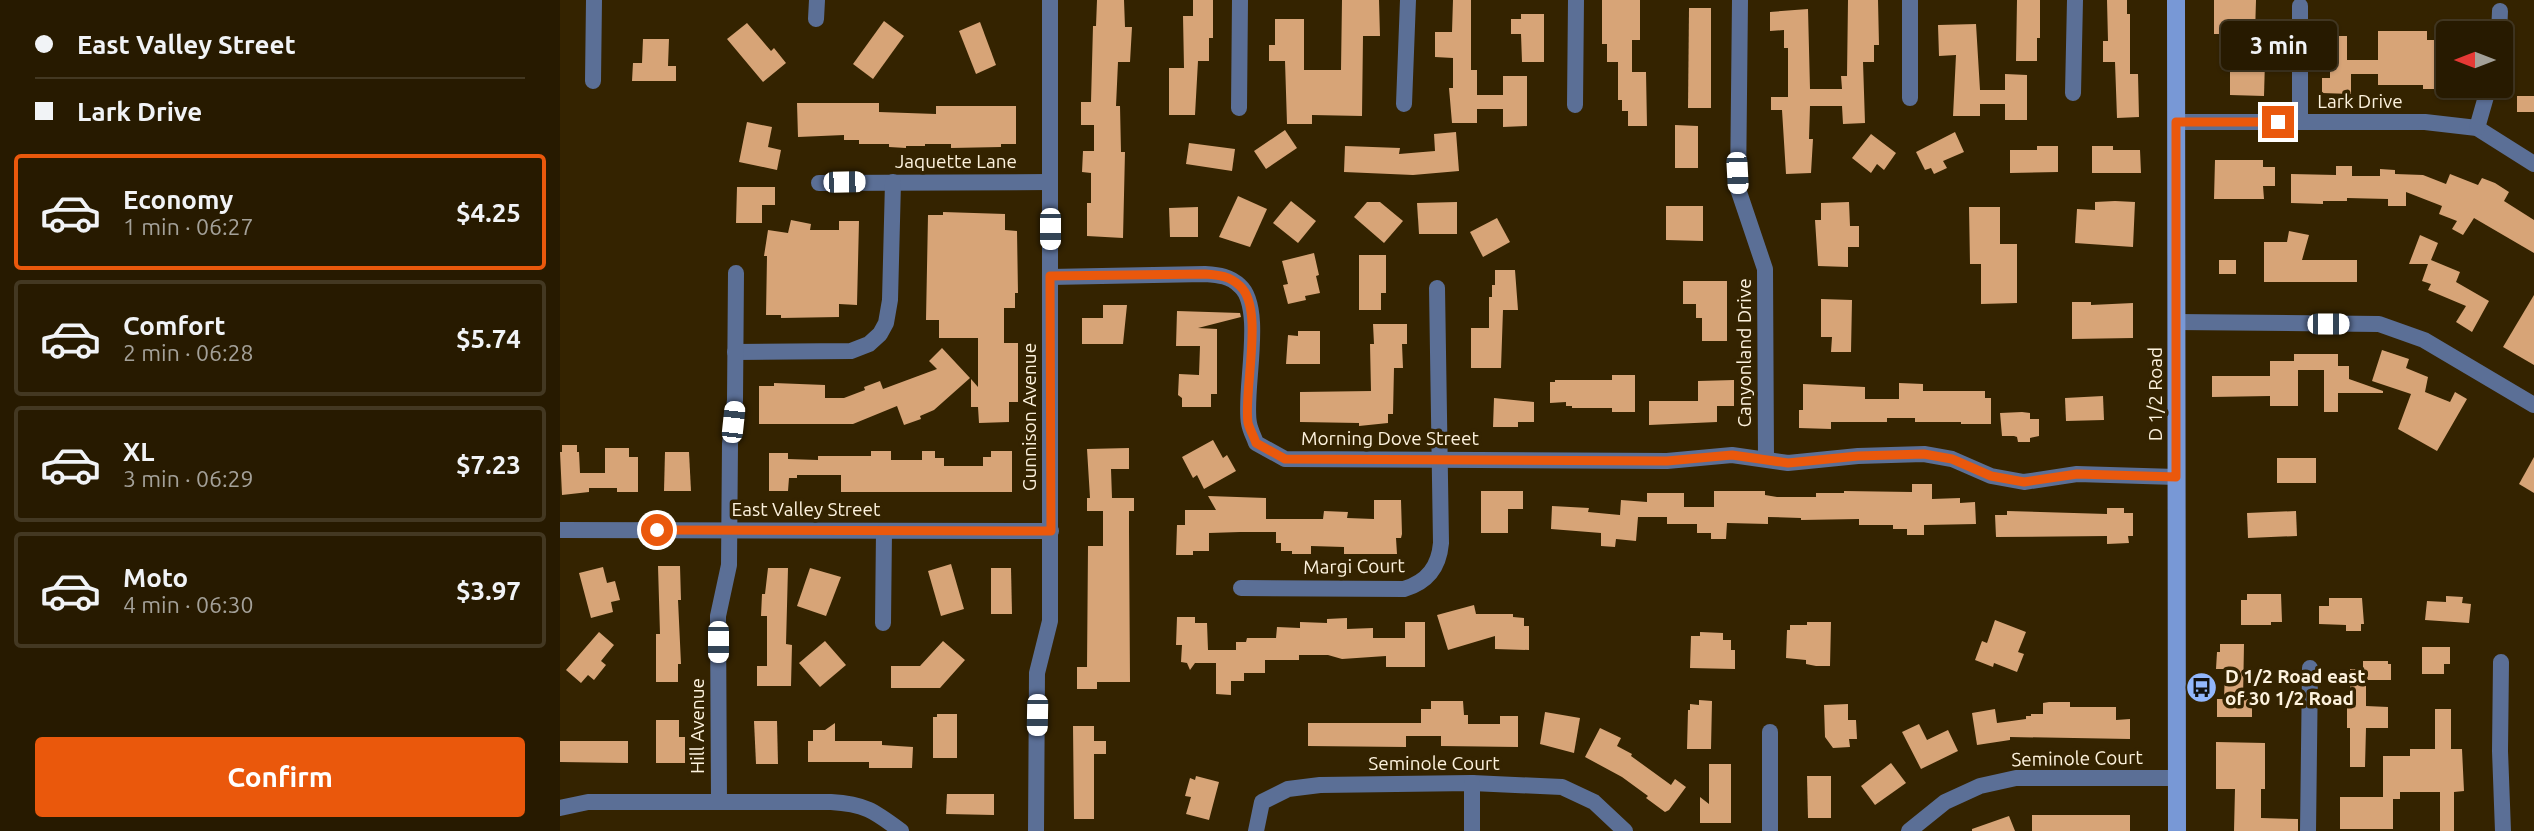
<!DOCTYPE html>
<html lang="en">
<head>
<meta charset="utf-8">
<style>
  body { margin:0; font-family:Ubuntu,sans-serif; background:#33270f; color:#f1f3f6; height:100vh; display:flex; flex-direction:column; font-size:26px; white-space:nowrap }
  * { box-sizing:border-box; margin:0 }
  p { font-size:23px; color:#a4a199 }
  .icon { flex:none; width:38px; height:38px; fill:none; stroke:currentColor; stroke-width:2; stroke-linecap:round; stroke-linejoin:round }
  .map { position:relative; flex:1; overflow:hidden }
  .details { display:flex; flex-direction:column; background:#271a00; width:560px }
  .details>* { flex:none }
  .top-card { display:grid; align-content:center; height:154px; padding:0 35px; background:#271a00 }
  .needle { width:46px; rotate:270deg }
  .fabs { position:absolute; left:1876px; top:21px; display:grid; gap:14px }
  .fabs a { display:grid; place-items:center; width:77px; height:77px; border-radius:7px; background:#271a00; box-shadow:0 2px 5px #0004,0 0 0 2px #433822; font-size:35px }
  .end { position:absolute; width:32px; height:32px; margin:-16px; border:9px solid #ea580c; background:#fff; box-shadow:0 0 0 4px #fff }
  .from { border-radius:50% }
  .bubble { position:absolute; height:49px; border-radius:7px; background:#271a00; box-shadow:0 2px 5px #0004,0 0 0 2px #433822; font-size:23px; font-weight:700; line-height:49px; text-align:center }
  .car { position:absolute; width:21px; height:42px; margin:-21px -10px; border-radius:9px; box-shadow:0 0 5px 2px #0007; background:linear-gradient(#fff 24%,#345 0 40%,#fff 0 76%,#345 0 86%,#fff 0) }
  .top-card b { display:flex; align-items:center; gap:24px; height:66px; font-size:26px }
  .top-card b+b { border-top:2px solid #433822 }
  .top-card i { width:18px; height:18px; background:#f1f3f6 }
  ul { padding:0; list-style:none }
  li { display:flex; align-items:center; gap:21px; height:116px; margin:0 14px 10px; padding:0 21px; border:4px solid #433822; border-radius:7px }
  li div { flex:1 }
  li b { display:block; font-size:26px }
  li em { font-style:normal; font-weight:700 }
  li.selected { border-color:#ea580c }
  li>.icon { width:63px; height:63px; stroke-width:1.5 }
  .action { display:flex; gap:14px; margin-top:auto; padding:14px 35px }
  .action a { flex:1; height:80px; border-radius:7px; background:#ea580c; color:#fff; font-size:28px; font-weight:700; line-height:80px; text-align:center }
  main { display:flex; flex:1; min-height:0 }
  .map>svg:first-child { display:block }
</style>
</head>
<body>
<main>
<section class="details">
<div class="top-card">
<b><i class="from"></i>East Valley Street</b>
<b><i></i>Lark Drive</b>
</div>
<ul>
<li class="selected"><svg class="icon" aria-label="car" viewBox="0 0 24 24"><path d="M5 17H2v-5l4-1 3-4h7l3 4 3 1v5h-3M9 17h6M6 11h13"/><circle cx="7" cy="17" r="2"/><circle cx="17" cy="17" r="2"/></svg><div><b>Economy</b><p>1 min · 06:27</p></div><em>$4.25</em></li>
<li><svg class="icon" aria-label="car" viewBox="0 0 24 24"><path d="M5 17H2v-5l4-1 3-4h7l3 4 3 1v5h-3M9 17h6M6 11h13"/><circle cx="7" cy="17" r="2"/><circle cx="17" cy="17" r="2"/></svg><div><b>Comfort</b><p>2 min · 06:28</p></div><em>$5.74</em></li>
<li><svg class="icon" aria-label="car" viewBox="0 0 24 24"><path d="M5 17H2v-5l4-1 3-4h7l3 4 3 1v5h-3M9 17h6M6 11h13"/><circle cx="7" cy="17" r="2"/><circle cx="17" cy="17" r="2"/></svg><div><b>XL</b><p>3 min · 06:29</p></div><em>$7.23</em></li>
<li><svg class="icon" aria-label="car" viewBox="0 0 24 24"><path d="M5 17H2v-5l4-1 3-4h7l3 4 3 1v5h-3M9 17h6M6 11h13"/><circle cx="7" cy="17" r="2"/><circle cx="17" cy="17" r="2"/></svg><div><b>Moto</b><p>4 min · 06:30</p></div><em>$3.97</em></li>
</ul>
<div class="action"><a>Confirm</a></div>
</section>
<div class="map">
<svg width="1974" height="831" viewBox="0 0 1974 831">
  <rect width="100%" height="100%" fill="#342300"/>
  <g fill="#d7a477">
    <path d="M537,0H564L565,27H572L570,62H558L556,106H560L561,152H565L563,238L527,236V203H531V173L522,172L523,151H534V125H521V102H531L533,26H536Z"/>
    <path d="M633,0H653V38H649V61H638L635,115H609V68H624L623,16H633Z"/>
    <path d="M782,0H819L820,36H803L802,116L752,115V124H727L725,61H709V45H715V19H744V70H781Z"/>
    <path d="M893,0H911V70H917V95H943V76H967V126L943,127V109H917V123H892L889,88H893V58L875,57V32H892Z"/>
    <path d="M1042,0H1080V40H1072V72H1086L1087,126H1068V111H1062V100H1058V62H1047V44H1042Z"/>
    <path d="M1288,0H1318L1319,45H1314V62H1303L1305,123L1283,124L1282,106H1250L1249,139H1253L1251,173L1226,174L1222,110H1211V97H1228V48H1224V30L1210,31V12L1248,9L1250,89H1282L1281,76H1287Z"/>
    <path d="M1457,0H1480V38H1477V61H1456Z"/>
    <path d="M1547,0H1567V14H1570V74H1578L1579,117L1557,118L1555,62H1543V41H1548Z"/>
    <path d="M1654,0H1696L1695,34H1654Z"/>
    <path d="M1129,8H1151V108H1128Z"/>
    <path d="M961,14H984V62H962L961,34H951V19H961Z"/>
    <path d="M324,21L344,36L313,79L293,64Z"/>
    <path d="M420,22L436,65L416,74L399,31Z"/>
    <path d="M187,23L211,51L214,48L226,63L203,82L167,39Z"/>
    <path d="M1416,24L1420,90H1445V74L1467,75V120H1445V104H1420V116H1393L1396,55L1379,56L1378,25Z"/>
    <path d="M1818,31H1867V40H1888V89H1863V85H1818V74H1791V94L1762,93V78H1770V36H1787V60H1818Z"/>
    <path d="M83,39H109L108,66H116V81H72L73,63H82Z"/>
    <path d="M1683,60H1705L1704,96L1670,95V61Z"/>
    <rect x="1957" y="96" width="17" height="16"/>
    <path d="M237,103H319V112L376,114V106H456V144H441V147L391,148V144H365V146H346V148L329,147V144H299V140H284V135L238,137Z"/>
    <path d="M187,122L212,127L208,147L221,150L217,170L179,162Z"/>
    <path d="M1115,125L1138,126V168H1115Z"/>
    <path d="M725,130L737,148L706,169L694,151Z"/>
    <path d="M896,132L899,171L853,175L784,172L785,146L840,148L839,154L875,151L874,134Z"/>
    <path d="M1395,132L1404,152L1383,161L1387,168L1374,174L1371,168L1365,170L1356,152Z"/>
    <path d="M1311,134L1336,153L1324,170L1317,164L1311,173L1292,158Z"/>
    <path d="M629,143L675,149L672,171L626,164Z"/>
    <path d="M1477,146H1498V172L1450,173V150H1477Z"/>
    <path d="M1532,146H1553V150H1580L1581,173H1532Z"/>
    <path d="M1655,160H1703V167H1715V186H1703L1704,199H1654Z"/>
    <path d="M1776,166H1792V176H1820V169L1835,170V174L1863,175L1886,184L1890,174L1918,185L1922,178L1935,183L1949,192L1944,201L1974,220V253L1914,218L1903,235L1892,229L1897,221L1879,214L1882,206L1846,192V206H1828V199L1787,198V201H1763V204L1731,203V174L1776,175Z"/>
    <path d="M177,187H215V205H202V223H176Z"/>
    <path d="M678,196L707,209L690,247L659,237Z"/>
    <path d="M731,201L756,221L738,243L713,223Z"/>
    <path d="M1555,201L1575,202L1573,247L1515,243L1517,209L1535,210V202Z"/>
    <path d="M807,202H820L843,221L824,243L794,217Z"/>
    <path d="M897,202V234H859L857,203Z"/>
    <path d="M1289,202L1290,226H1299V247H1288V267L1258,266L1255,220H1261V203Z"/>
    <path d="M1106,206H1143V241L1106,240Z"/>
    <path d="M638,207V237H610L609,208Z"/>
    <path d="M1409,207H1440V244H1457V303L1421,304V264H1410Z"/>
    <path d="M383,212L445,214V230L457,231L458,293H455V308H444V343H458V402H449V422L419,423L418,407H411V379L418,387V338H379V320H366L368,215H383Z"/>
    <path d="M937,218L950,242L923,257L910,232Z"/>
    <path d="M231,220L251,224L250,230H279V221H299L297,305L279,304V317L221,318V315H206L207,256H204L208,230L228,233Z"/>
    <path d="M1729,231L1749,235L1742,260H1797V282H1704V242H1727Z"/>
    <path d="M1860,235L1878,243L1871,260L1900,272L1896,282L1929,301L1912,332L1896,322L1906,306L1868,290L1871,284L1862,281L1868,264H1849Z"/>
    <path d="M754,253L759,275L756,276L760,293L745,296L746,300L728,304L723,285L728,284L722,261Z"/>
    <path d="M799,255H826V293H821V310H799Z"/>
    <rect x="1659" y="260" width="17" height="14"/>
    <path d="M935,270H955L958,310H943L941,368H911V328H929V297H932V285H935Z"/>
    <path d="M1123,281H1167V341H1142V318H1136V304H1123Z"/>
    <path d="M1974,295V365L1943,347Z"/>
    <path d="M1261,299L1292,300L1291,352H1271L1272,337H1261Z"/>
    <path d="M1512,302H1531V305L1573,303V338L1512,339Z"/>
    <path d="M543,305H567L563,344H522V318H543Z"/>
    <path d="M617,311L680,313L681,317L638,328L657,329V394H651V407H622V398L618,395L619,374L639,375L640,346H616Z"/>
    <path d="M813,324H847V344H842L843,368H834L833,414H828V423L799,426V423L740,422V392L811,391L810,344H814Z"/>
    <path d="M738,331H760V364H726L728,335L738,336Z"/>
    <path d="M382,348L410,378L374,410L360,416L361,419L344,425L337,406L293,424H199V386H214V383L265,385V398H284L305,390L304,387L320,381L323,389L377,369L369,361Z"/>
    <path d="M1822,350L1849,359L1846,368L1868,377L1865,392L1890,402L1895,392L1907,399L1877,451L1838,429L1851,394L1812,381Z"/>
    <path d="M1734,354H1778V366H1789V379L1823,391V393H1778V412H1764V370H1738V406H1710V396L1652,397V376H1710V361H1734Z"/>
    <path d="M1052,375H1075V412H1052V408H1012V406H1006V402L990,403V382H995V380H1052Z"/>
    <path d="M1174,380V406H1157V422L1089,425V401H1138V381Z"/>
    <path d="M1339,383L1363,384V391H1425V398H1431V424H1401V422H1355V418H1327V422H1271V429L1239,428V410H1243V384L1305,387V399H1339Z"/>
    <path d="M1543,396L1544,420L1506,421L1505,398Z"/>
    <path d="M934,398L974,402V422H958V427H933Z"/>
    <path d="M1462,412L1470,413V419H1479V436L1470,438V442H1458L1457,437L1454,436H1442L1440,413Z"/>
    <path d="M653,440L663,458L667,455L676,471L644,489L637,475L633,478L622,457Z"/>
    <path d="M2,445H17V452H19L20,473H45V448H69V457H78V492H57V488H29V492L2,495L0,452H2Z"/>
    <path d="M569,448V469H551L552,498H574V511H569V531L570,682H537V689H517V667H527L528,546H543V511H527V498H530L527,449Z"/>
    <path d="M311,451H331V460H362V451H375V458H384V466H423V457H431V451H452V492H281V475H237V478H229L228,491H209V453H228V459L258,460V456H311Z"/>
    <path d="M105,452H129L131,491H104Z"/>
    <path d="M1974,457V493L1959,484Z"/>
    <rect x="1717" y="458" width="39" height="25"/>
    <path d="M1352,484H1372V499L1400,498V503L1415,502L1416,524L1364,525V535H1347V529H1333V525H1299V519L1241,520V518L1208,517V524L1167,523L1166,539H1151V533H1137V524H1107V517H1078L1076,541L1056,539L1055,547L1041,546V533L991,529L992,506L1029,508L1028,512L1060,515L1061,500L1087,502V493H1124V507H1154V491H1205V495L1217,497H1256V493H1284V491L1352,492Z"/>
    <path d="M921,491H963V509H948V533H921Z"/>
    <path d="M648,496L706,498V519H763L764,511L788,512L787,518L814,519V500H841L842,534L841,538H836L837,554H784V547L751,546V554H732V551H721V543H716V532H680L649,533V551H633V555H616L617,525H625V510H656Z"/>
    <path d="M1547,508H1564V513H1573V536H1568L1569,543L1547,544V536L1436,537L1435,515H1447V511L1547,514Z"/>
    <path d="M1736,511L1737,536L1688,538L1687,513Z"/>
    <path d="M391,564L404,609L381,616L368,571Z"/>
    <path d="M98,566H120L121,600H118L121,664H118V682H96V634H100Z"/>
    <path d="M43,567L47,583L55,581L60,600L51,602L53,612L31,618L19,573Z"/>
    <path d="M208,568H228L226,644L232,645L231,686H197V666H207V616H201L202,594H205Z"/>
    <path d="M250,568L281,577L266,616L237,606Z"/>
    <path d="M431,568H451L452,614H431Z"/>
    <path d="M1687,594H1721L1722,622H1711V625H1681V600H1687Z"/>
    <path d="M1886,596L1903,597L1902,603L1911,604L1909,623L1865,620L1867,601L1886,602Z"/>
    <path d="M1769,598H1802L1804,624H1801V631H1786V625L1759,624V606H1769Z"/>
    <path d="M914,605L916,614H953V617L964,618V626H969V650L935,649V636L888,650L877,615Z"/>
    <path d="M617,617H635V623H647L648,650H676V642H686L687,638H716L717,627L740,628V622L767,623V619L787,618V629L813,628V638H845V622H865V667H826V656L782,659L768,655H739V660H705V673H684V681H671V695L656,694V663H635L630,670L627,663L621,662L622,645H616Z"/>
    <path d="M1435,620L1466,632L1458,652L1464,654L1457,672L1434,663L1433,667L1415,660L1422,641L1427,643Z"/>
    <path d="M1247,622H1271L1270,666H1256L1246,664V660L1226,658L1227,630H1230V625H1247Z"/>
    <path d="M39,632L54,645L41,661L46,665L34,680L28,675L21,683L6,670Z"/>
    <path d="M1140,632L1163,633V640H1171V650H1175V669L1130,668L1131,636H1140Z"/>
    <path d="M265,641L286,665L260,687L239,663Z"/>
    <path d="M383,641L405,660L380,688H331V666H360Z"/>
    <path d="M1660,644H1684L1683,699H1692V717H1657V699H1664L1665,669H1656L1657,652H1660Z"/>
    <path d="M1862,647H1890V664H1884V674H1862Z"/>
    <path d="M1803,661H1828V664H1831V680H1806V706L1828,707V728H1806L1805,767H1790V728H1787V706H1790V669H1803Z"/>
    <path d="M1139,700L1152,701L1151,749H1127L1128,710H1130V704L1139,705Z"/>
    <path d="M871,701H903L904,715H908V724H940V716H958V747L881,746V736H846V747L748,746V723H861V709H871Z"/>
    <path d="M1489,702H1510V707H1556V720L1570,719V739L1450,737V740L1417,745L1412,713L1435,709L1437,723L1466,719V716H1471V714H1483V703Z"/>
    <path d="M1288,704V720H1296L1297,739H1289L1290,747L1273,748L1265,737L1264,705Z"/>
    <path d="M1875,709H1891V749H1902L1904,791L1894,792V831H1880V792H1840V799H1833V829H1780V797H1823V756H1850V749H1875Z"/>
    <path d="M985,712L1020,718L1014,753L980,744Z"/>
    <path d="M377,714H397V758H373V717H377Z"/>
    <path d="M96,720H119V737H125V763H96Z"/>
    <path d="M194,721H217L218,764H196Z"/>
    <path d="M275,723V741H322V745L353,747L352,768H309V762H248V741H253V730H265Z"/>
    <path d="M1359,724L1367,740L1388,730L1398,751L1361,769L1342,732Z"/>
    <path d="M513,726H534V741H546V754H534V819H514Z"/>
    <path d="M1040,728L1061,738L1057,746L1072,754L1071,756L1111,785L1115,779L1126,787L1109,810L1105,812L1086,798L1088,796L1062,777L1025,757Z"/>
    <path d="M0,741H68V763L0,762Z"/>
    <path d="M1656,742L1705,743V789H1701V818L1738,819V831H1674L1675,789H1656Z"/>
    <path d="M1331,763L1346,783L1315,805L1301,786Z"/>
    <path d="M1149,764H1171V823H1140V797L1149,804Z"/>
    <path d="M636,776L659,782L649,820L626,814L631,797L625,796L630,778L635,780Z"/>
    <path d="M1247,776H1271V818H1248Z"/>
    <path d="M387,794H434V815L386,814Z"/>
    <rect x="1472" y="815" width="98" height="16"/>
    <path d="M1449,816L1455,831H1412V829Z"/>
  </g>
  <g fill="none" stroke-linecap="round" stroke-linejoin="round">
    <g stroke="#5b6f96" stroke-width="16">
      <path d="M1180,0L1178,189L1205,269L1206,459"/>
      <path d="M1740,6V122"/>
      <path d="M256,19L257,0"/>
      <path d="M1939,33L1940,11"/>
      <path d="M33,81L34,0"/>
      <path d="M1513,93L1515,0"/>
      <path d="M1350,98V0"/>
      <path d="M844,104L848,0"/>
      <path d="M1015,105L1016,0"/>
      <path d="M679,108L680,0"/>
      <path d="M1616,122H1865L1917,128L1974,164"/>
      <path d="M1917,128L1929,86"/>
      <path d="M259,183L490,182"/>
      <path d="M490,277L645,274C659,275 670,276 680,286C705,308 683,393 689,423C690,430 694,437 696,443L725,459L1107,461L1172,455L1228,463L1298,456L1364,454L1392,459L1431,476L1464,482L1517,474L1616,477"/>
      <path d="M1616,322L1819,324L1864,340L1974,405"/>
      <path d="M175,352L291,351L309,344L320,334L326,323L330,300L333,182"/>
      <path d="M0,530L491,531"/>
      <path d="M681,588L844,589C868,582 879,566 881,543L877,288"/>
      <path d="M323,623L324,531"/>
      <path d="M1941,662L1940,751L1943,831"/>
      <path d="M1210,732V831"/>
      <path d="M159,802L158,616L169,565L170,444L175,400L176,273"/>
      <path d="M0,808L28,802H271C305,804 314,811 341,831"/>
      <path d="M476,831L477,673L490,621V0"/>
      <path d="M696,831L702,802L728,789L760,785L912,783L1002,787L1034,802L1065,831"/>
      <path d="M912,831V783"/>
      <path d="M1349,831L1385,802L1420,786L1456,778H1617"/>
      <path d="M1748,831L1750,668"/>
    </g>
    <path stroke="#7898d6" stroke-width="18" d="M1616,0L1617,831"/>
  </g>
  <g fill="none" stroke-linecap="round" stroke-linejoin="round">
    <path stroke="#ea580c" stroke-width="9" d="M97,530L491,531L490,276L645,274C659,275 670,276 680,286C705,308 683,392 688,423C690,430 694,437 696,443L725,459L1107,461L1172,455L1228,463L1298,456L1364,454L1392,459L1431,476L1464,482L1517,474L1616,477V122H1718"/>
  </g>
  <defs>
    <symbol id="bus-disc" viewBox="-11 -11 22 22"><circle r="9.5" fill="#92b7fd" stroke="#342300"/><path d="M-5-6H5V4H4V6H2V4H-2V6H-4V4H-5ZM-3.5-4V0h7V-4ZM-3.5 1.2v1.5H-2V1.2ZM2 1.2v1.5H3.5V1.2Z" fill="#111"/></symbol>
  </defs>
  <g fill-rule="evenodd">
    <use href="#bus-disc" x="1624" y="670" width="35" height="35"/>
  </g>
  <g text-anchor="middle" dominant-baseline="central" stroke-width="7" stroke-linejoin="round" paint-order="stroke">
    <g font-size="19" fill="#fdf2dd" stroke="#342300">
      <text x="1800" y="101">Lark Drive</text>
      <text x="396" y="161">Jaquette Lane</text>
      <text transform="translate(1184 353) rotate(-90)">Canyonland Drive</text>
      <text transform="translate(1595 394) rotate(-90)">D 1/2 Road</text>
      <text transform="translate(469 417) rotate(-90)">Gunnison Avenue</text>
      <text x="830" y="438">Morning Dove Street</text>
      <text x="246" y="509">East Valley Street</text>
      <text transform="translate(794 566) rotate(-1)">Margi Court</text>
      <text transform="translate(137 726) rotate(-90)">Hill Avenue</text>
      <text transform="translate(1517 758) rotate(-1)">Seminole Court</text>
      <text x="874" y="763">Seminole Court</text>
    </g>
    <g font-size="19" font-weight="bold" fill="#fdf2dd" stroke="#342300" text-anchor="start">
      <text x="1665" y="676">D 1/2 Road east<tspan x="1665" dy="22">of 30 1/2 Road</tspan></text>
    </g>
  </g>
</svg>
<div class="fabs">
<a><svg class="needle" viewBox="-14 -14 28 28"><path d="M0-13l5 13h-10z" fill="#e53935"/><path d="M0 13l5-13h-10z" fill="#a4a199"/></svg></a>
</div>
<i class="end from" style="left:97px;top:530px"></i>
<i class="end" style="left:1718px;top:122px"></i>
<div class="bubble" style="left:1661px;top:21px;width:116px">3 min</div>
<i class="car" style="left:1177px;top:173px;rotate:177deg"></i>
<i class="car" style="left:284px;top:182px;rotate:89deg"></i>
<i class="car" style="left:490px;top:229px;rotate:180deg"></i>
<i class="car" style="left:1768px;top:324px;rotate:90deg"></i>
<i class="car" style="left:173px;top:422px;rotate:6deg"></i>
<i class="car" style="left:158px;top:642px;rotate:180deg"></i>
<i class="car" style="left:477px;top:715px;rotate:181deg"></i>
</div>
</main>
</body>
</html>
